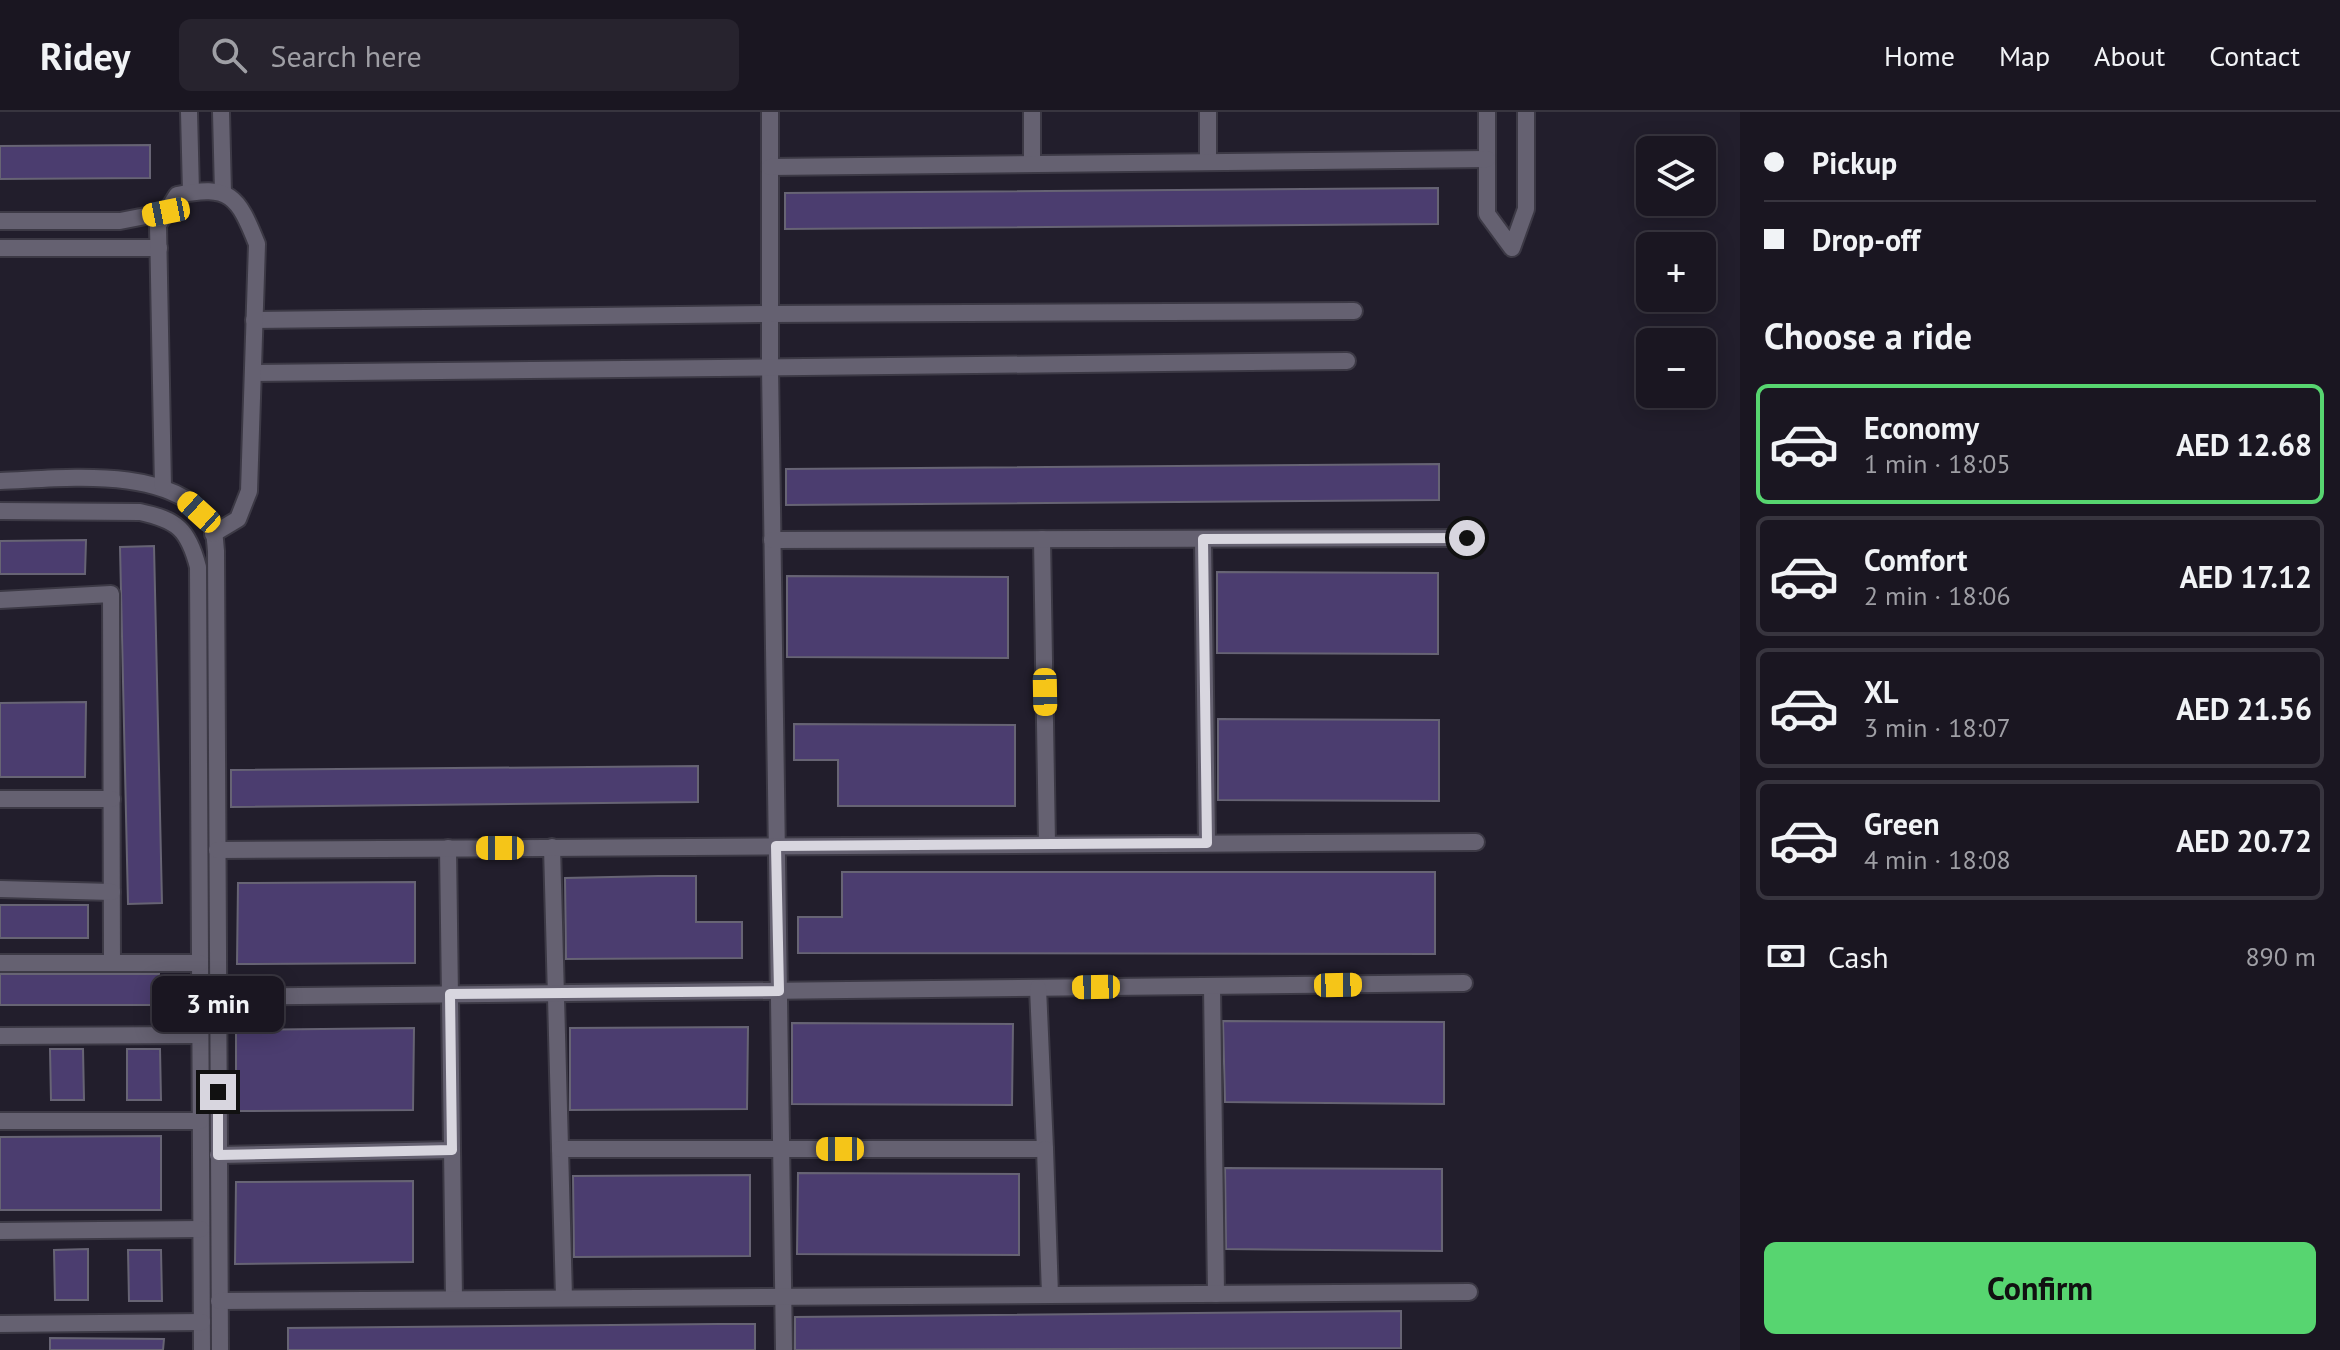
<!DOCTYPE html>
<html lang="en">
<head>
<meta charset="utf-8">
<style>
  body { margin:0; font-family:"PT Sans",sans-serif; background:#27232e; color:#f1f3f6; height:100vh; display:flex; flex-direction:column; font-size:30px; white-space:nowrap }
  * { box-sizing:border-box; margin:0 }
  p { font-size:26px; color:#9f9fa5 }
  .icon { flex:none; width:44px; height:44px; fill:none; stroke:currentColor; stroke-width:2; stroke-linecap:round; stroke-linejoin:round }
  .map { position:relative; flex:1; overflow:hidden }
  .side { display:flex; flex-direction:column; background:#1a1621; width:600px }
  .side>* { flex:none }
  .banner { display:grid; align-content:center; height:176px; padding:0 24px; background:#1a1621 }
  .fabs { position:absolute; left:1636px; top:24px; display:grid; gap:16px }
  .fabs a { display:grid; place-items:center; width:80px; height:80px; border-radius:12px; background:#1a1621; box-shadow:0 4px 20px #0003,0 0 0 2px #38353f; font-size:40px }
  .end { position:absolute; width:36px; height:36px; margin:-18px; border:10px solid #d8d6df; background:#111; box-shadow:0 0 0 4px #111 }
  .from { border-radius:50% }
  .bubble { position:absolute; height:56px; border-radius:12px; background:#1a1621; box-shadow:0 4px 20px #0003,0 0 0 2px #38353f; font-size:26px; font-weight:600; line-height:56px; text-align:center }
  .car { position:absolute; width:24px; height:48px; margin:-24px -12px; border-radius:10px; box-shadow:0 0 6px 2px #0007; background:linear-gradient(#f5c518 24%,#345 0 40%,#f5c518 0 76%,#345 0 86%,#f5c518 0) }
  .banner b { display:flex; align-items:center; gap:28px; height:76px; font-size:30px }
  .banner b+b { border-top:2px solid #38353f }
  .banner i { width:20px; height:20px; background:#f1f3f6 }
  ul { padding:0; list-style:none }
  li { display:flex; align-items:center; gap:24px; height:120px; margin:0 16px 12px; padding:0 8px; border:4px solid #38353f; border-radius:12px }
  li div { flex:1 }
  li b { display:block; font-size:30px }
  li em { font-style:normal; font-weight:600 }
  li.current { border-color:#57d570 }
  li>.icon { width:72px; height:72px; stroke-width:1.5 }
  h2 { padding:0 24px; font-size:36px; line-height:96px }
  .pay { display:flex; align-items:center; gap:20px; height:88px; padding:0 24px; font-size:30px }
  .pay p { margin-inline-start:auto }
  .cta { display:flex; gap:16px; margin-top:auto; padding:16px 24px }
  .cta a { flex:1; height:92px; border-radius:12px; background:#57d570; color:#111; font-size:32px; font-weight:600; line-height:92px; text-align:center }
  header { display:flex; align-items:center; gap:48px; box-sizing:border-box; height:112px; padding:0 40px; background:#1a1621; border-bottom:2px solid #38353f }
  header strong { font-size:38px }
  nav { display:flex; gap:44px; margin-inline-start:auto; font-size:28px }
  .search { width:560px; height:72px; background:#27232e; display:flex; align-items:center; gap:20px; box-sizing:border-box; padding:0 28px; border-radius:12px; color:#9f9fa5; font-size:30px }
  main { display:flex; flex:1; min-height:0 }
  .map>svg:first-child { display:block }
</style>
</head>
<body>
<header>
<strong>Ridey</strong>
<div class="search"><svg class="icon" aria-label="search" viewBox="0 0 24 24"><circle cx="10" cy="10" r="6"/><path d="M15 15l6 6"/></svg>Search here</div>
<nav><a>Home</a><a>Map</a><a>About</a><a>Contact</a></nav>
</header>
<main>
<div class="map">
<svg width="1740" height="1238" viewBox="0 0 1740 1238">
  <rect width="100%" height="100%" fill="#221e2c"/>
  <g fill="#4b3d6f" stroke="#676474" stroke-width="2">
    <path d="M150,33V66L0,67V34Z"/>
    <path d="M1438,76V112L785,117V81Z"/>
    <path d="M1439,352V388L786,393V357Z"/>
    <path d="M86,428L85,462H0V429Z"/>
    <path d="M154,434L162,791L128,792L120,435Z"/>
    <path d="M1217,460L1438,461V542L1217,541Z"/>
    <path d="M787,464L1008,465V546L787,545Z"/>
    <path d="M86,590L85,665H0V591Z"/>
    <path d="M1218,607L1439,608V689L1218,688Z"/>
    <path d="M794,612L1015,613V694H838V648H794Z"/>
    <path d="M698,654V690L231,695V658Z"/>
    <path d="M842,760H1435V842L798,841V805H842Z"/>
    <path d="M658,764H696V810H742V846L566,847L565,766Z"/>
    <path d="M415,770V851L237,852L238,771Z"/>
    <rect x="0" y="793" width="88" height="33"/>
    <rect x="0" y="862" width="159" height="31"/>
    <path d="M1223,909L1444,910V992L1225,990Z"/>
    <path d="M792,911L1013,912L1012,993L792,992Z"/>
    <path d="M748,915L747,997L570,998V916Z"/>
    <path d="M414,916L413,998L236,999V918Z"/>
    <path d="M50,937H83L84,988H51Z"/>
    <path d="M127,937H160L161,988H127Z"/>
    <path d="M161,1024V1098H0V1025Z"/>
    <path d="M1225,1056L1442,1057V1139L1226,1137Z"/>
    <path d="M798,1061L1019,1062V1143L797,1142Z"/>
    <path d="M750,1063V1144L574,1145L573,1064Z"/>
    <path d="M413,1069V1150L235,1152L236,1070Z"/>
    <path d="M88,1137V1188H55L54,1138Z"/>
    <path d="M128,1138H161L162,1189H129Z"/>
    <path d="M1401,1199V1236L795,1238V1205Z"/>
    <path d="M717,1212H755V1238H288V1216Z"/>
    <path d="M50,1226L164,1227L163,1238H50Z"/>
  </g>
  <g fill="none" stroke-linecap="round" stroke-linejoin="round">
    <defs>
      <g id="minor">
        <path d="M189,0L191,80"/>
        <path d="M221,0L223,81"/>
        <path d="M770,0V255L784,1238"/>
        <path d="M1032,0V52"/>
        <path d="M1208,0V50"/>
        <path d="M1487,0V102L1512,136L1526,97V0"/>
        <path d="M770,55L1487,47"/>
        <path d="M0,109H120L166,100"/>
        <path d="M0,136H159"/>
        <path d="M254,208L770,202L1354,199"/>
        <path d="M253,261L1347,249"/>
        <path d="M0,369C61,367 168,352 210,409C215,416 215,430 216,439L220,1238"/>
        <path d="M163,376L158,113L177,83C230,72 238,84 257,132L249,379L238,407L213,422"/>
        <path d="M0,399L140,400C177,408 188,417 198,455L202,1238"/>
        <path d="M1042,427L1047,732"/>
        <path d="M1203,427L1207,731"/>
        <path d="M772,428L1467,426"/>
        <path d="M0,488L111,482L112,851"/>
        <path d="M0,687H112"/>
        <path d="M552,735L564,1186"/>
        <path d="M448,736L454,1187"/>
        <path d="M217,738L1476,730"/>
        <path d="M0,777L112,780"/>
        <path d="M0,851H200"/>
        <path d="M1212,874L1216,1182"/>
        <path d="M218,885L1464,871"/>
        <path d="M0,924L200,923"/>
        <path d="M0,1009H200"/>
        <path d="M560,1037H1045L1038,876"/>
        <path d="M1045,1037L1050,1183"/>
        <path d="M218,1043L452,1038"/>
        <path d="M0,1119L201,1117"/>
        <path d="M219,1189L1469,1180"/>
        <path d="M0,1212L202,1210"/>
      </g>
    </defs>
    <use href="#minor" stroke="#3c3945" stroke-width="20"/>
    <use href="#minor" stroke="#656171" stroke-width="16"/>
  </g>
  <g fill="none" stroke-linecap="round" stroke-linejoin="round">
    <path stroke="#d8d6df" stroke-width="10" d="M218,980V1043L452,1038L450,882L779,879L776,734L1207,731L1203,427L1467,426"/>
  </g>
</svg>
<div class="fabs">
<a><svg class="icon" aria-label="layers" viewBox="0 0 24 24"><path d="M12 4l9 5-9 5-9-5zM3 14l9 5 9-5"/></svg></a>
<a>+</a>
<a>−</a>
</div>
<i class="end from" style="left:1467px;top:426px"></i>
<i class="end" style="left:218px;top:980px"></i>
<div class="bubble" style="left:152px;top:864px;width:132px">3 min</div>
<i class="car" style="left:166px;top:100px;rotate:259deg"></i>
<i class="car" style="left:199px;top:400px;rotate:312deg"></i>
<i class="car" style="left:1045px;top:580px;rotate:179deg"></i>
<i class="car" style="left:500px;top:736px;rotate:270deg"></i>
<i class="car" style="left:1338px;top:873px;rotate:89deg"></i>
<i class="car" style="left:1096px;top:875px;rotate:269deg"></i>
<i class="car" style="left:840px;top:1037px;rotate:270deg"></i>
</div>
<section class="side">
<div class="banner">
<b><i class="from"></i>Pickup</b>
<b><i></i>Drop-off</b>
</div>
<h2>Choose a ride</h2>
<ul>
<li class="current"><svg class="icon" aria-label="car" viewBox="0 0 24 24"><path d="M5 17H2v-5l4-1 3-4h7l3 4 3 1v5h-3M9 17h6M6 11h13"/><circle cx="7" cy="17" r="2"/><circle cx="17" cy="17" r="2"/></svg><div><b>Economy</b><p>1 min · 18:05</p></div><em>AED 12.68</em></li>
<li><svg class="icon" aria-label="car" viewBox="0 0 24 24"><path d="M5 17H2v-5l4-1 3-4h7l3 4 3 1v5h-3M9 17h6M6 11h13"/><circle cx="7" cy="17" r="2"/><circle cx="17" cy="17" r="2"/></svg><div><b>Comfort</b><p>2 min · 18:06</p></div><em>AED 17.12</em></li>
<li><svg class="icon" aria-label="car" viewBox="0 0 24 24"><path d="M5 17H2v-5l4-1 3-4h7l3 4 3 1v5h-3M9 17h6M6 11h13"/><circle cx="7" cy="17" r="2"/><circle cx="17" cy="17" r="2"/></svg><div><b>XL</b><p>3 min · 18:07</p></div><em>AED 21.56</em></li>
<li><svg class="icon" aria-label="car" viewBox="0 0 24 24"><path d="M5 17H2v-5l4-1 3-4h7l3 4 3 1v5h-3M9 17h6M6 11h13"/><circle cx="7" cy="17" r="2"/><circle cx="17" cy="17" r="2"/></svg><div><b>Green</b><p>4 min · 18:08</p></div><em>AED 20.72</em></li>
</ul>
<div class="pay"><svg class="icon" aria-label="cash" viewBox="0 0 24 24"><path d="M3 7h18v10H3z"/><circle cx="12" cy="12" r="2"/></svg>Cash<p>890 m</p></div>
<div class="cta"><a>Confirm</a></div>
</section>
</main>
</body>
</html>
